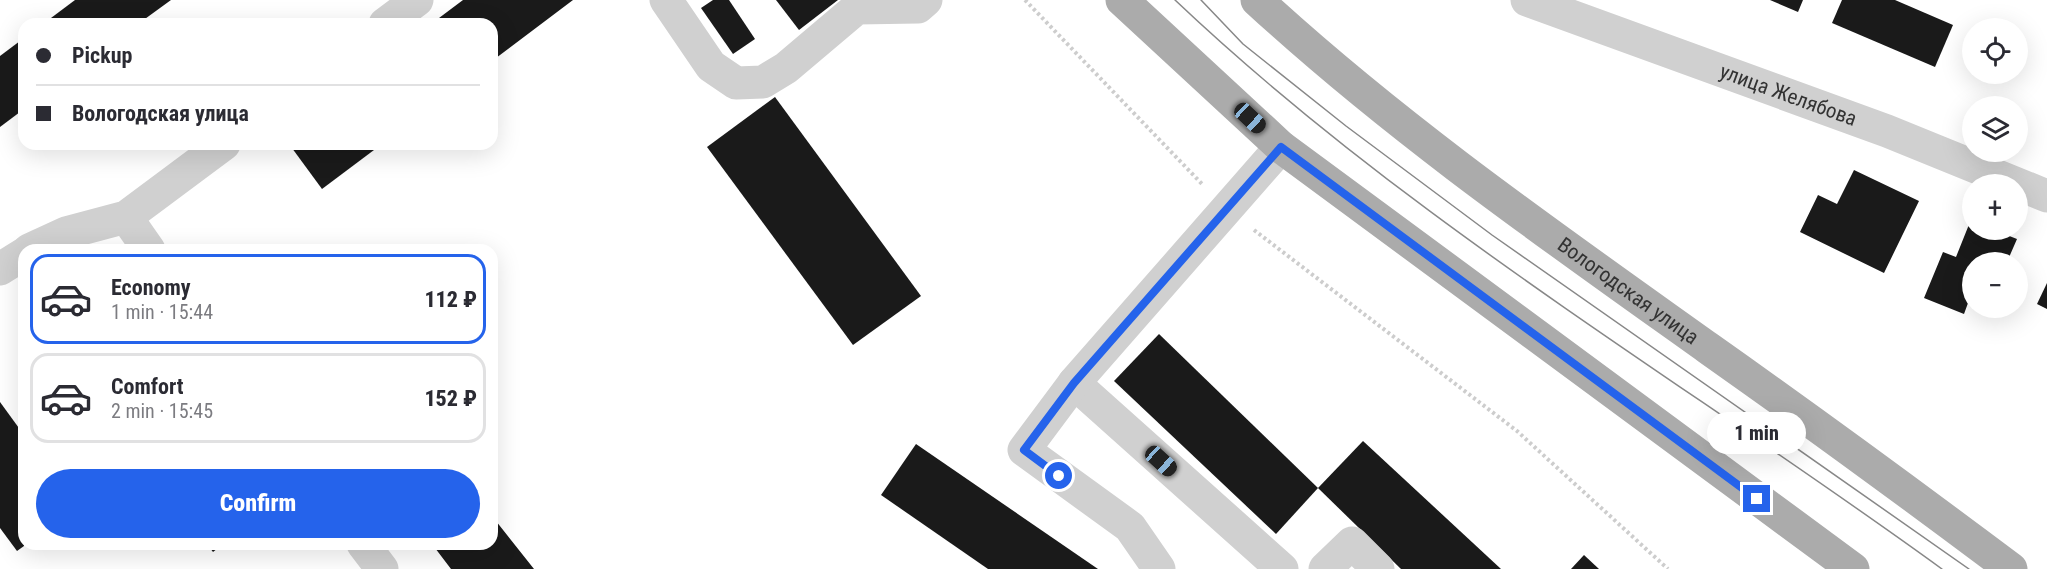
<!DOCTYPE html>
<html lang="en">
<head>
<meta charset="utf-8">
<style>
  body { margin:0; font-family:"Roboto Condensed",sans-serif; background:#f7f7f7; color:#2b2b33; height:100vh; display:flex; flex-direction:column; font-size:22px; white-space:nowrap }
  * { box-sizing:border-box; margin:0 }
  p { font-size:20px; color:#7c7c81 }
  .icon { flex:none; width:33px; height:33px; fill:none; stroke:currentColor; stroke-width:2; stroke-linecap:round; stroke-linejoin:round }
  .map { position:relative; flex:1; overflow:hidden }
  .sheet { position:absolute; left:18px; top:244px; width:480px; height:306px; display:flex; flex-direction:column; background:#fff; border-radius:18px; box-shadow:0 6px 24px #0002 }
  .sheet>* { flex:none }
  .guide { position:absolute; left:18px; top:18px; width:480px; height:132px; border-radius:18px; box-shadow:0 6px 24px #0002; display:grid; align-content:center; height:132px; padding:0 18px; background:#fff }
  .fabs { position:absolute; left:1962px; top:18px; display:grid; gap:12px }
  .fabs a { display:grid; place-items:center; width:66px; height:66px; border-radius:50%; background:#fff; box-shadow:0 6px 24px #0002; font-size:30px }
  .end { position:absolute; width:27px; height:27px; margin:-14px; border:8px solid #2563eb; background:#fff; box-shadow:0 0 0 3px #fff }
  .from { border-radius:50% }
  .bubble { position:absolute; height:42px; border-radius:21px; background:#fff; box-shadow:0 6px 24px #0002; font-size:20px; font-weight:800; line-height:42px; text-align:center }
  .car { position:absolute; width:18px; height:36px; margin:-18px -9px; border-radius:8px; box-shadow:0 0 4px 2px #0007; background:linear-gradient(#222 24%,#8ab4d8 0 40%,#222 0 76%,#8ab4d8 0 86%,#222 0) }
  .guide b { display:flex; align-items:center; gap:21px; height:57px; font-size:22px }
  .guide b+b { border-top:2px solid #e1e1e2 }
  .guide i { width:15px; height:15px; background:#2b2b33 }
  ul { padding:10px 0 0; list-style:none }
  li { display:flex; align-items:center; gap:18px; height:90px; margin:0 12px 9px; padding:0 6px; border:3px solid #e1e1e2; border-radius:18px }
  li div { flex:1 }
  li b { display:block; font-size:22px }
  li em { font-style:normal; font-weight:800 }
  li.active { border-color:#2563eb }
  li>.icon { width:54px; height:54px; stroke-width:1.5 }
  .cta { display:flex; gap:12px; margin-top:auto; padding:12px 18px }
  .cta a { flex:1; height:69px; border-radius:36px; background:#2563eb; color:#fff; font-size:24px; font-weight:800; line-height:69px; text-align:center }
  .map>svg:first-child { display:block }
</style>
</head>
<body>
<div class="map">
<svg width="2047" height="569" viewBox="0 0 2047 569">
  <rect width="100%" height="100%" fill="#fff"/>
  <g fill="#1a1a1a">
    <path d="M75,0H171L138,24H43Z"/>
    <path d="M463,0H573L492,61V24H431Z"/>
    <path d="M713,0H729L755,39L733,54L701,8Z"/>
    <path d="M776,0H838L799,30Z"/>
    <path d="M1770,0H1803L1798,12Z"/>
    <path d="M1842,0H1895L1953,25L1935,67L1832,23Z"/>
    <path d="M24,38V109L0,127V56Z"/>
    <path d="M775,97L921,296L853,345L707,147Z"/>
    <path d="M289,144H382L322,189Z"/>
    <path d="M1854,170L1919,201L1884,273L1800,232L1818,195L1837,204Z"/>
    <path d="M1972,217V230H1994L2017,239L2007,262H1972V304L1968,303L1964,314L1924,298L1943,252L1956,257Z"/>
    <path d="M2047,283V309L2037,304Z"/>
    <path d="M1159,334L1318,488L1276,534L1114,381Z"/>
    <path d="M0,402L24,435V546L17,551L0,528Z"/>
    <path d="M1363,441L1501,569H1401L1318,488Z"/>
    <path d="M916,444L1098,569H988L881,495Z"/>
    <path d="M492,516L534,569H451L432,544H492Z"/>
    <path d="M207,544H223L213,552Z"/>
    <path d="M1584,555L1599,569H1571Z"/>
  </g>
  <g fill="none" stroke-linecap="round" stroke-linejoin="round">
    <g stroke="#cdcdcd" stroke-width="4" stroke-dasharray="3 3" stroke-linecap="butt">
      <path d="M1025,0L1203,185"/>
      <path d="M1254,230L1517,431L1668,569"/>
    </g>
    <g stroke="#d0d0d0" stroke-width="33">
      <path d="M666,0L711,66L736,83L763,82L786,68L857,8L918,7L926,0"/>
      <path id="s1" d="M1527,0L1887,131L2047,196"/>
      <path d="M385,24L417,0"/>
      <path d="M1281,147L1074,383L1282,569"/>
      <path d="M126,217L149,250"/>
      <path d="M29,250L66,233L126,217L224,144"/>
      <path d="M0,269L24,254"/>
      <path d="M1074,383L1024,450L1130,527L1159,569"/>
      <path d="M363,544L382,569"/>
      <path d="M1325,569L1352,543L1378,569"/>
    </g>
    <g stroke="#ababab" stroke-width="33">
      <path d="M1122,0L1281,147L1853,569"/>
      <path id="s2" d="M1257,0C1397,129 1554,238 1708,348C1810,420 1911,494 2011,569"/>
    </g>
    <g stroke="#888" stroke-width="1.5">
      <path d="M1175,0C1407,220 1685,382 1942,569"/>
      <path d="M1201,0L1243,44L1346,126L1492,235L1969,569"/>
    </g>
  </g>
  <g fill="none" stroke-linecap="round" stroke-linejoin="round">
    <path stroke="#2563eb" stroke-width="8" d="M1059,476L1024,450L1074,383L1281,147L1757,499"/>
  </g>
  <g text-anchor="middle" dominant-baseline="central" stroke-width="6" stroke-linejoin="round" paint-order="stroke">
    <g font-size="21" fill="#333" stroke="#fff">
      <text stroke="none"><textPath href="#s1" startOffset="278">улица Желябова</textPath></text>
      <text stroke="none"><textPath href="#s2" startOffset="472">Вологодская улица</textPath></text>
    </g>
  </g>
</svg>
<div class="fabs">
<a><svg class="icon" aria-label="locate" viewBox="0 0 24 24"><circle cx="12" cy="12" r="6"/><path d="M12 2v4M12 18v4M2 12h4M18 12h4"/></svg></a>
<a><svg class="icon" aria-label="layers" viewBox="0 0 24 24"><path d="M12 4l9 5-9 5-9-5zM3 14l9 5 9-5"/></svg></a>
<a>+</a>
<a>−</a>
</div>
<i class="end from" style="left:1059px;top:476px"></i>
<i class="end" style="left:1757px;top:499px"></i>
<div class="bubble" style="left:1707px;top:412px;width:99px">1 min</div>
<i class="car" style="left:1250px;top:118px;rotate:133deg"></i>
<i class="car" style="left:1161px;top:461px;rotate:132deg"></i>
<div class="guide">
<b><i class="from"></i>Pickup</b>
<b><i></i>Вологодская улица</b>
</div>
<section class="sheet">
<ul>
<li class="active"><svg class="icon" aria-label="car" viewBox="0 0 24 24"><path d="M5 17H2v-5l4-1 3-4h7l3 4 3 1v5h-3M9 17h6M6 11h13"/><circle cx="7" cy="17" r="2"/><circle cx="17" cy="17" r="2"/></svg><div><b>Economy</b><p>1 min · 15:44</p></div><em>112 ₽</em></li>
<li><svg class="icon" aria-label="car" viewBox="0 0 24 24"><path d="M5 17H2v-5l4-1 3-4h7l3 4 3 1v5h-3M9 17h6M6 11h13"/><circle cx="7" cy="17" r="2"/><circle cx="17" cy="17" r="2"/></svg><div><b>Comfort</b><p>2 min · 15:45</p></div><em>152 ₽</em></li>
</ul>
<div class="cta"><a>Confirm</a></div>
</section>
</div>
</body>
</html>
